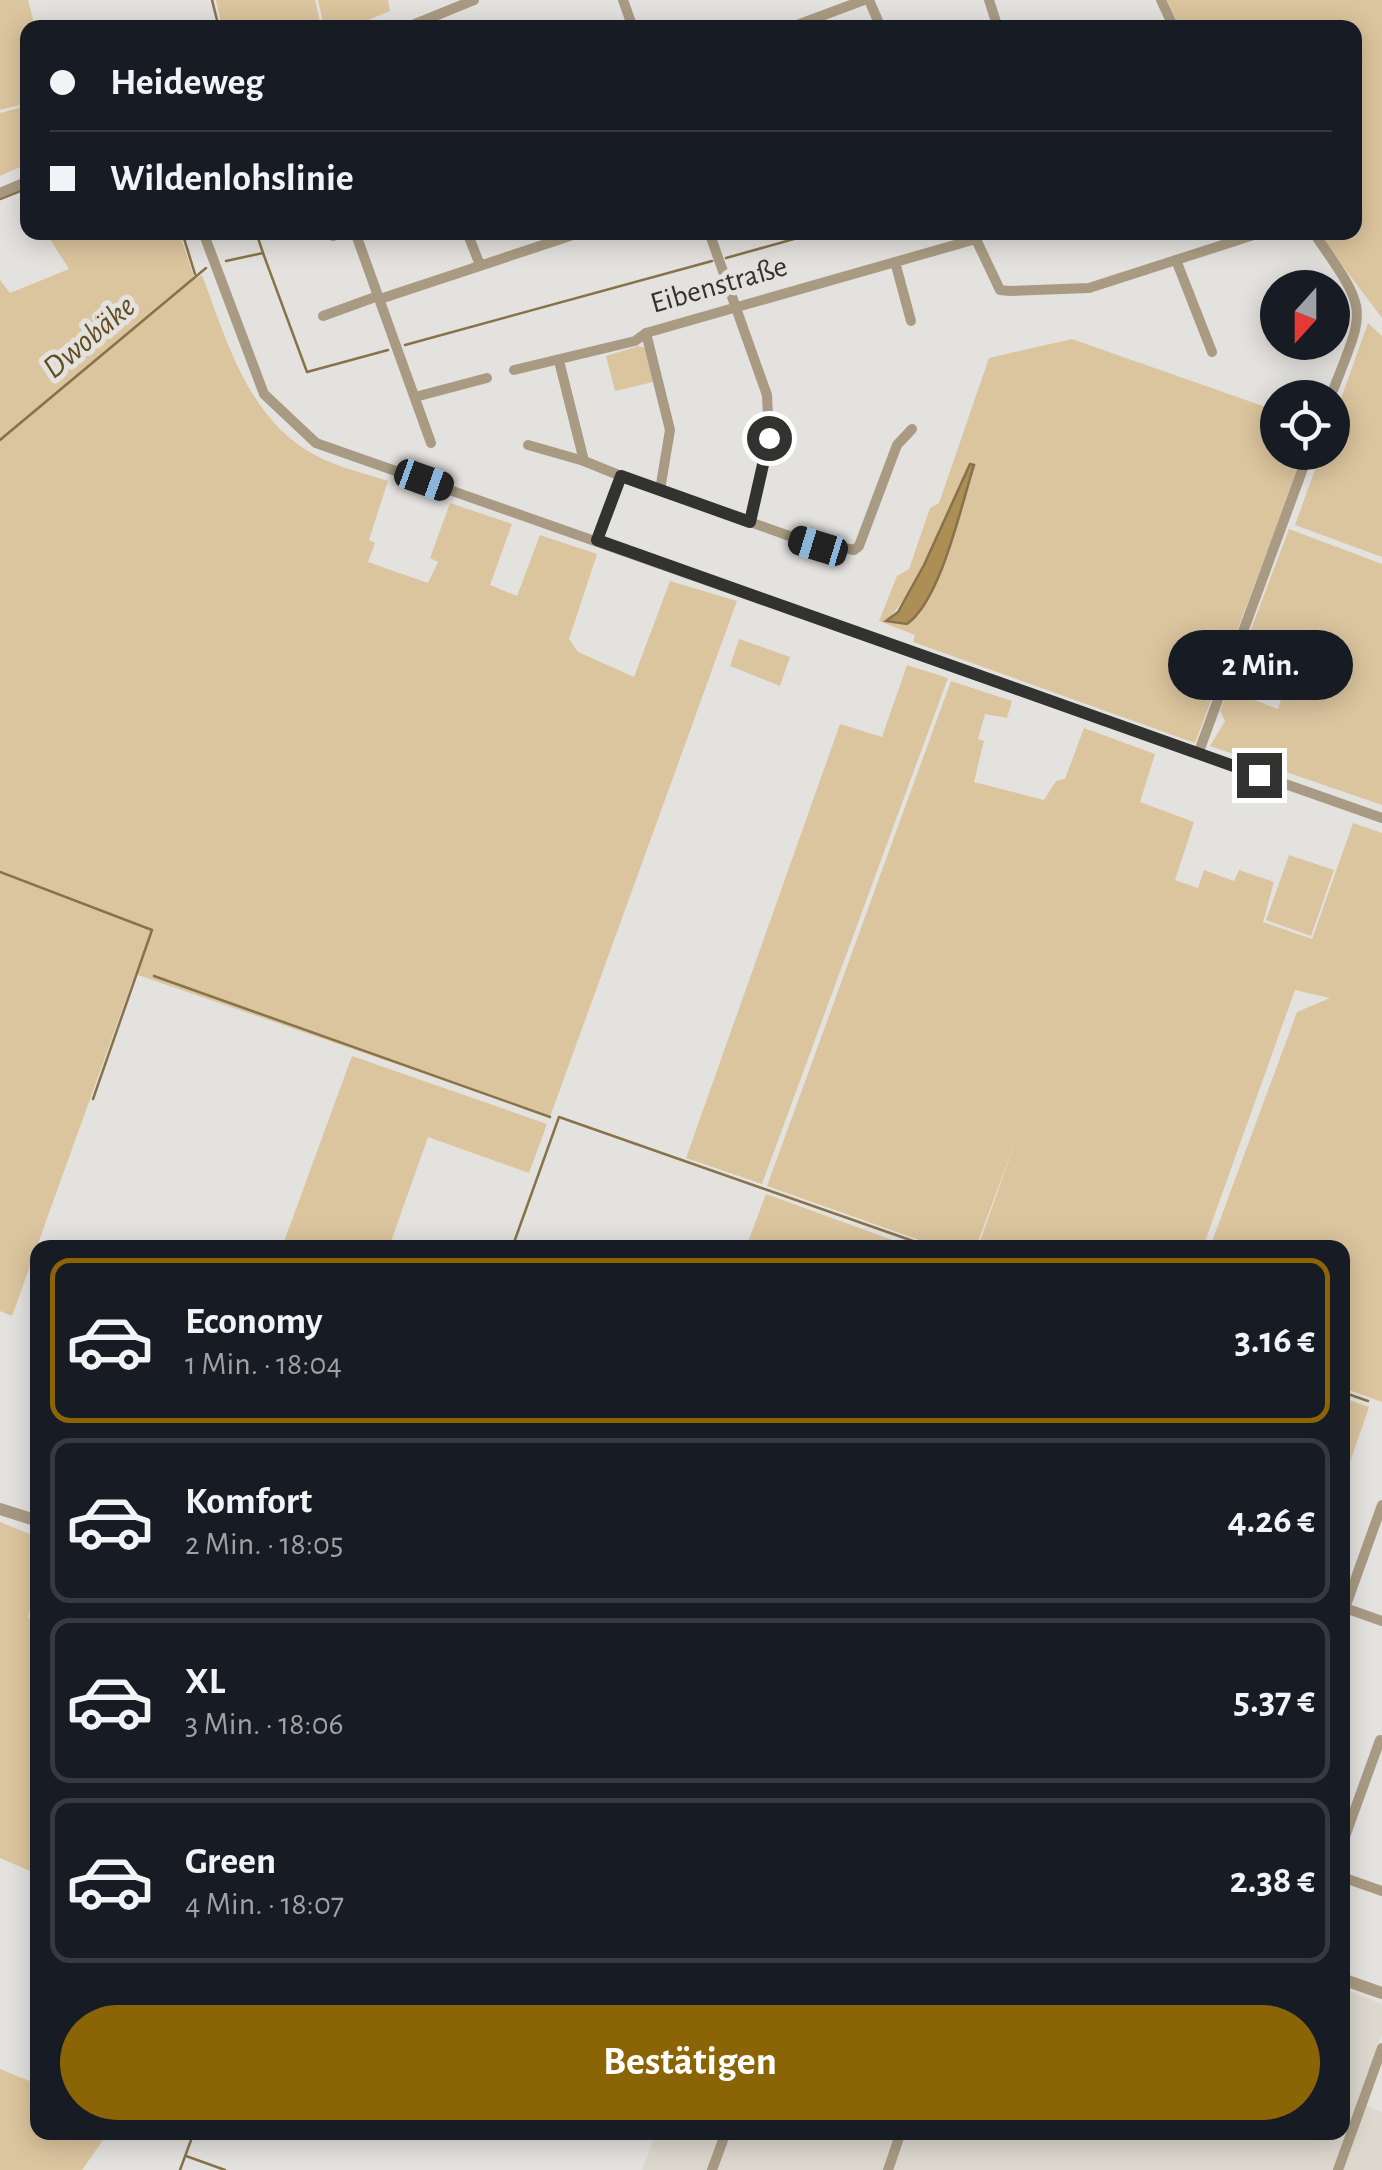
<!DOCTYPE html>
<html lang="de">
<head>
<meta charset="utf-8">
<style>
  body { margin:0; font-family:"Alegreya Sans",sans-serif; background:#242831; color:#f1f3f6; height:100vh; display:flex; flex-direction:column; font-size:38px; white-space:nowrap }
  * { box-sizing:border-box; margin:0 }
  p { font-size:32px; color:#9ea1a6 }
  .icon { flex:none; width:55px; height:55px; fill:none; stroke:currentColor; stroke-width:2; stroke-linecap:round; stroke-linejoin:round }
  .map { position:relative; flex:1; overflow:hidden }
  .details { position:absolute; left:30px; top:1240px; width:1320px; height:900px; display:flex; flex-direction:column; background:#171b24; border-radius:20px; box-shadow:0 5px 25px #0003 }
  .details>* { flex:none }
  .hud { position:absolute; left:20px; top:20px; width:1342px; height:220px; border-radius:20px; box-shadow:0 5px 25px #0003; display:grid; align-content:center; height:220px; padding:0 30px; background:#171b24 }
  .needle { width:65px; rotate:201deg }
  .fabs { position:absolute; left:1260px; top:270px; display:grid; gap:20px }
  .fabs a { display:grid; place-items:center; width:90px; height:90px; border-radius:50%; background:#171b24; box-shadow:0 5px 25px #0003; font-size:50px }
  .end { position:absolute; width:45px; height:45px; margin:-22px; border:12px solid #323231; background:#fff; box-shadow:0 0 0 5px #fff }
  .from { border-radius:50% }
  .bubble { position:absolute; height:70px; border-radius:35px; background:#171b24; box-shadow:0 5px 25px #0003; font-size:32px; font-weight:700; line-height:70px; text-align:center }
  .car { position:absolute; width:30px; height:60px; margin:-30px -15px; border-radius:12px; box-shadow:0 0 8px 2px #0007; background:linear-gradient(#222 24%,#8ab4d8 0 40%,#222 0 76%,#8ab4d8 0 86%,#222 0) }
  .hud b { display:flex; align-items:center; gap:35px; height:95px; font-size:38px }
  .hud b+b { border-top:2px solid #363941 }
  .hud i { width:25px; height:25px; background:#f1f3f6 }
  ul { padding:18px 0 0; list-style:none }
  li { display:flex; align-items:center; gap:30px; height:165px; margin:0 20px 15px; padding:0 10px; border:5px solid #363941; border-radius:20px }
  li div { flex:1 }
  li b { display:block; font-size:38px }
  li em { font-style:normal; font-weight:700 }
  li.selected { border-color:#8b6405 }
  li>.icon { width:90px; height:90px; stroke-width:1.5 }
  .primary-button { display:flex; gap:20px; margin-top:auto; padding:20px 30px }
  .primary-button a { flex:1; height:115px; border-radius:60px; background:#8b6405; color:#fff; font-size:40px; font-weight:700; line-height:115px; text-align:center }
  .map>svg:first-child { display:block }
</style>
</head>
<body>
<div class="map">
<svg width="1382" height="2170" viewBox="0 0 1382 2170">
  <rect width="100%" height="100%" fill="#e4e2df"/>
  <path fill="#ddd8ce" d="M1343,1989L1382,2004V2034L1357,2102L1382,2112V2170H642L656,2133L1342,2132Z"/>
  <g fill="#dbc59e" fill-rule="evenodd">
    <path d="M0,0H28L35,27L28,28L27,103L0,110Z"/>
    <path d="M216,0H315L321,27H222Z"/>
    <path d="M318,0H388L390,11L351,27H324Z"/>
    <path d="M1167,0H1382V318L1318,233L1355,232V28L1179,27Z"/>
    <path d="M27,106V164L0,176V113Z"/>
    <path d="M46,233H179L195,279L202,275C227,341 248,419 315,455C337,467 364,473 388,481L369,540L375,543L368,562L428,583L438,562L430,558L450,503L512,524L490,585L517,596L540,535L597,554L569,639L578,652L634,677L670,581L737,601L550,1117L135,974L12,1316L0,1311V280L10,293L69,269Z"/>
    <path d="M1368,323L1382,336V557L1295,525L1321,453L1332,452L1333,421Z"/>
    <path d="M1072,339L1277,411L1278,452L1304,453L1195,743L913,642L915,635L879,621L897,576L909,569L930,508L939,503L989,358ZM953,507L920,613L907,624L887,621L912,589Z"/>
    <path d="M639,346L645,348L653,382L615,391L606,356Z"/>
    <path d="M1289,529L1382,564V805L1210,746L1225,721L1220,711ZM1261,664L1290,674L1278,709L1249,698Z"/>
    <path d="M739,639L790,657L780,686L730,666Z"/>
    <path d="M907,665L948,678L762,1184L686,1158L840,724L882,737Z"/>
    <path d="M951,681L1012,701L1007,718L985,714L978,739L984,741L974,782L1044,800L1056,781L1065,779L1084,728L1155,754L1140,802L1194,822L1175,880L1198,888L1204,870L1234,881L1239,870L1274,882L1263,922L1312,939L1353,823L1382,833V1402L1343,1388L1342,1248L1210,1247L1297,1012L1330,998L1295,990L1203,1247H978L1017,1137L976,1247H939L767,1186Z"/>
    <path d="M1289,855L1334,870L1311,936L1266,920Z"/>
    <path d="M352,1056L547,1124L529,1173L428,1137L389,1247H282Z"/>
    <path d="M766,1194L912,1247H746Z"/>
    <path d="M1343,1398L1369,1407L1343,1482L1342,1398Z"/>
    <path d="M0,1522L37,1537V1582L28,1618L38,1621L37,1874L0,1858Z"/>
    <path d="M0,2069L37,2084L38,2132L108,2133L82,2170H0Z"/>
  </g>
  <path fill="#ad8e55" stroke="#88724a" stroke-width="2.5" d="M970,464L974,465C961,506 941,600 907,624L886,621L898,612L924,565Z"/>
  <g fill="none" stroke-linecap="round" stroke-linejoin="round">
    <g stroke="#88724a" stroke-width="2.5">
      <path d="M212,0L219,28"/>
      <path d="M0,199L28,188"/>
      <path d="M182,232L195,274"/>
      <path d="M263,253L307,372L388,350"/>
      <path d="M726,258L819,232"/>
      <path d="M226,261L263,253L256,232"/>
      <path d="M405,345L712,261"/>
      <path d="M0,440L206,268"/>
      <path d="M0,872L152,930L93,1099"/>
      <path d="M154,976L550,1117"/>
      <path d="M512,1248L559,1117L933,1248"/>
      <path d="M1342,1392L1368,1401"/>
      <path d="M186,2156L225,2170"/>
      <path d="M180,2170L194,2132"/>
    </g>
    <g stroke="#a99b83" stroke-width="10">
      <path d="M623,0L633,28"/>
      <path d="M869,0L881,28"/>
      <path d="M989,0L998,28"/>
      <path d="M1161,0L1174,28"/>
      <path d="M405,28L474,0"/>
      <path d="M789,28L864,0"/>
      <path d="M0,193L28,181"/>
      <path d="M203,232L264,394L316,443L1382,818"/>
      <path d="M332,232L333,236L347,232"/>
      <path d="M355,232L431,443"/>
      <path d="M467,232L480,265"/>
      <path d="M709,232L767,395L769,438L749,522"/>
      <path d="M1313,232C1371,315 1366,305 1330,398"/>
      <path d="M973,233L1000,290L1010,291L1089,288L1263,232"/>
      <path d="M1176,260L1212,352"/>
      <path d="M895,262L911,321"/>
      <path d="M380,299L582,232"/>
      <path d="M323,316L378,296"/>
      <path d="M646,333L670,430L660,490"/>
      <path d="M559,361L584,461L621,476"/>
      <path d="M514,370L635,341L646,333L976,239"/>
      <path d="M415,397L487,378"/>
      <path d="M528,445L584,461"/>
      <path d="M597,540L621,476L795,538L854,550L859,546L897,445L912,429"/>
      <path d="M1198,754L1309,452"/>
      <path d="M1382,1505L1345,1608L1382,1621"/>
      <path d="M1342,1845L1380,1740"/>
      <path d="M1342,1877L1382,1891"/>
      <path d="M712,2170L726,2132"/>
      <path d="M888,2170L901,2132"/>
      <path d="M1338,2170L1382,2048"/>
    </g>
    <g stroke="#a99b83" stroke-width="12">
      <path d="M0,1509L38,1521"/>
      <path d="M1342,1979L1382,1993"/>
    </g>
  </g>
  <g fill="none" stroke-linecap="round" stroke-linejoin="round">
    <path stroke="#323231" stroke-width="12" d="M769,438L750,522L621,476L597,540L1259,775"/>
  </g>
  <g text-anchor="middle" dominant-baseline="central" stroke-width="10" stroke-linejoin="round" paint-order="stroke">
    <g font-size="30" fill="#323231" stroke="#e4e2df">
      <text transform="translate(719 285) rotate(-16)">Eibenstraße</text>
    </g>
    <g font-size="32" font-style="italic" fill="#634c20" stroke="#e4e2df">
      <text transform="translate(89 337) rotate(-40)">Dwobäke</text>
    </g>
  </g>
</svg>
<div class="fabs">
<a><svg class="needle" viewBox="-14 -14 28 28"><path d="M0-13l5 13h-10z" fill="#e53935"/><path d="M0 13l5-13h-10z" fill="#9ea1a6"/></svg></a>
<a><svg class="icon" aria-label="locate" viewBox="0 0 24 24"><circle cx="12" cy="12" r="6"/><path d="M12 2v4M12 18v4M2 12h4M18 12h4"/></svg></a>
</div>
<i class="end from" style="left:769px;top:438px"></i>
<i class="end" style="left:1259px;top:775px"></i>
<div class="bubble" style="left:1168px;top:630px;width:185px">2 Min.</div>
<i class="car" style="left:424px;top:480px;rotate:110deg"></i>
<i class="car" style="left:818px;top:546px;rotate:287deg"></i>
<div class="hud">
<b><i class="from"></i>Heideweg</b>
<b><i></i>Wildenlohslinie</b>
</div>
<section class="details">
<ul>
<li class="selected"><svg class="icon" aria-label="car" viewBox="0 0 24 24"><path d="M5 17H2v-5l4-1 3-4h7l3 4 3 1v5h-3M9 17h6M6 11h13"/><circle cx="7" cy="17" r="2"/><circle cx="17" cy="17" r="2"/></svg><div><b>Economy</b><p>1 Min. · 18:04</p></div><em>3.16 €</em></li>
<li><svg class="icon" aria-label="car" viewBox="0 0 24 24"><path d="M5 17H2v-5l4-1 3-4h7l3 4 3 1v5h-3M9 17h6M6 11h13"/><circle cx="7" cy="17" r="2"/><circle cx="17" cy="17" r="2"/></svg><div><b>Komfort</b><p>2 Min. · 18:05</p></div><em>4.26 €</em></li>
<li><svg class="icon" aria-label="car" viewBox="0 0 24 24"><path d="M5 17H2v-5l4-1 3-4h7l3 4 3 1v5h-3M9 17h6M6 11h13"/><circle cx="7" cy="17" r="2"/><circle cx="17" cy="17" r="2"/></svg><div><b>XL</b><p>3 Min. · 18:06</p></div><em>5.37 €</em></li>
<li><svg class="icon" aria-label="car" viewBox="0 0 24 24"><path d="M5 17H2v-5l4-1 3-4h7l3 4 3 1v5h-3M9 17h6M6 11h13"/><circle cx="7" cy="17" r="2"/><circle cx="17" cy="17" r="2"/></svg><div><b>Green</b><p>4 Min. · 18:07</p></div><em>2.38 €</em></li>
</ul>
<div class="primary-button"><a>Bestätigen</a></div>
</section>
</div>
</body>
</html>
